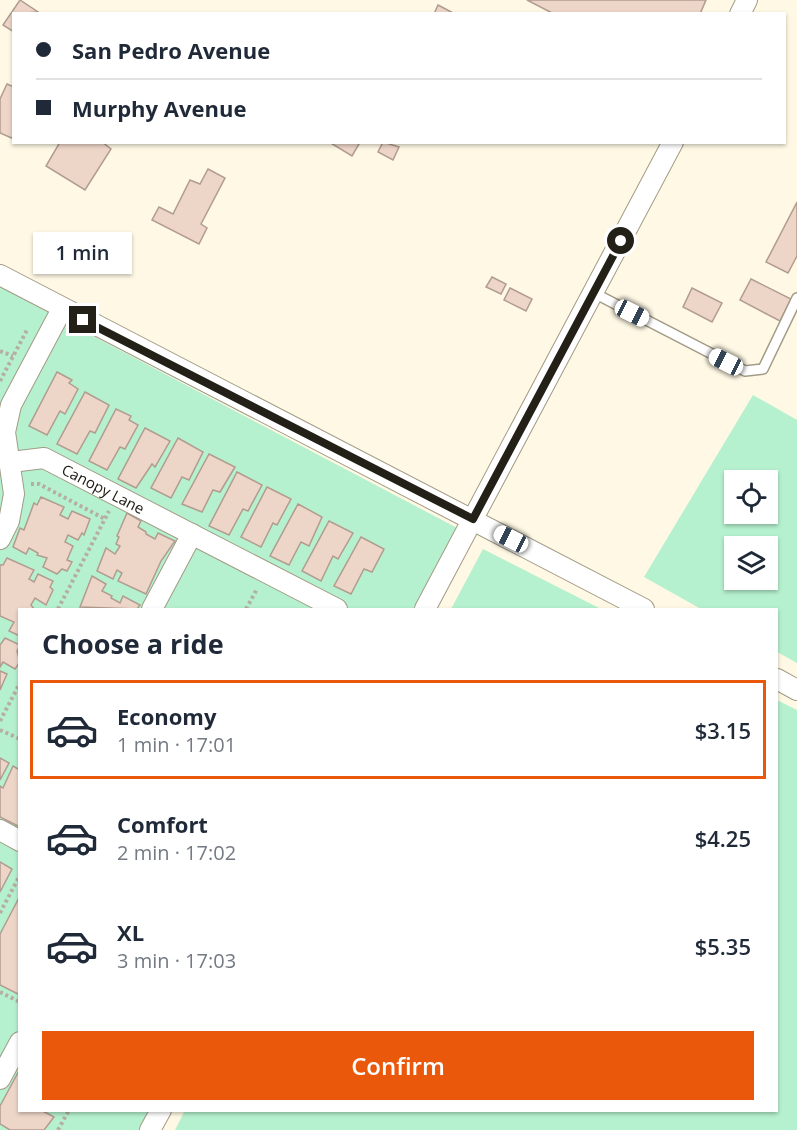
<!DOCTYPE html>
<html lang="en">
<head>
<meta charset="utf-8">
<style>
  body { margin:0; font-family:"Open Sans",sans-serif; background:#f6f6f7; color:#1f2937; height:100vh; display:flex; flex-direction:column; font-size:22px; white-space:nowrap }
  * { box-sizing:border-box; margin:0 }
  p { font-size:20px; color:#747a83 }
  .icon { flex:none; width:33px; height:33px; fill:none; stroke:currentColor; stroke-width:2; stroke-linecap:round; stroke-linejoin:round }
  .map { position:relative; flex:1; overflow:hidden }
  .sheet { position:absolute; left:18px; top:608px; width:760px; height:504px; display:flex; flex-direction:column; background:#fff; border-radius:0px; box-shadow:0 2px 4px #0004 }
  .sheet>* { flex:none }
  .hud { position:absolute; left:12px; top:12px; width:774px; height:132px; border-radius:0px; box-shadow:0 2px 4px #0004; display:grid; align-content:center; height:132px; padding:0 24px; background:#fff }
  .buttons { position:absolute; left:724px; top:470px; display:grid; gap:12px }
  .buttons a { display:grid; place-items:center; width:54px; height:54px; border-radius:0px; background:#fff; box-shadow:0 2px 4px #0004; font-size:30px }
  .end { position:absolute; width:27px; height:27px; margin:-14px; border:8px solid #232018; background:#fff; box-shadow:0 0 0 3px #fff }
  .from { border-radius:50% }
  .bubble { position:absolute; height:42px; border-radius:0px; background:#fff; box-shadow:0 2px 4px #0004; font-size:20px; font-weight:600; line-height:42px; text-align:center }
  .car { position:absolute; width:18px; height:36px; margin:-18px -9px; border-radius:8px; box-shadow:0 0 4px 2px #0007; background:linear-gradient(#fff 24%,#345 0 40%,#fff 0 76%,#345 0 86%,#fff 0) }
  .hud b { display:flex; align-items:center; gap:21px; height:57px; font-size:22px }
  .hud b+b { border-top:2px solid #e0e1e3 }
  .hud i { width:15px; height:15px; background:#1f2937 }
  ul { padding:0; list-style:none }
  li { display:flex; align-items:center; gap:18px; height:99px; margin:0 12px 9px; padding:0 12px; border:3px solid transparent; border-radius:0px }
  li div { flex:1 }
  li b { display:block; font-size:22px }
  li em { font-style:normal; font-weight:600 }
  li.on { border-color:#ea580c }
  li>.icon { width:54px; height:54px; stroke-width:1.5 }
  h2 { padding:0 24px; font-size:27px; line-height:72px }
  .primary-button { display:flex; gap:12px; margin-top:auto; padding:12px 24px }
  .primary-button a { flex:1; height:69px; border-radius:0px; background:#ea580c; color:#fff; font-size:24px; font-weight:600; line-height:69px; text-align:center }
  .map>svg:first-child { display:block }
</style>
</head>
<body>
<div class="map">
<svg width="797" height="1130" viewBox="0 0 797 1130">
  <rect width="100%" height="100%" fill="#fef8e5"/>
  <g fill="#b5f1ce" fill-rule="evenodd">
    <path d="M0,287L461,530L419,609H20V1110H151L141,1130H0Z"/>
    <path d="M753,395L797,420V663L777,652V609H701L644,577ZM735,480H768V513H735ZM735,546H768V579H735Z"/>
    <path d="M483,549L601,609H451Z"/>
    <path d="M777,700L797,710V1130H175L185,1110H777Z"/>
  </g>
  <g fill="#edd6c8" stroke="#b19c8f" stroke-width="1.5">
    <path d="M20,0L38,12L14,14V32L3,25Z"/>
    <path d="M527,0H706L700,14H554Z"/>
    <path d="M438,5L455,14H434Z"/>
    <path d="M7,84L14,87V139L0,133V99Z"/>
    <path d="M60,142H102L111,149L85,190L46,166Z"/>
    <path d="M329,142H356L359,144L352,156Z"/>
    <path d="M383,142L399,147L393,160L378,152Z"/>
    <path d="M208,169L225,178L201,224L207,228L199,244L152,220L159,207L173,214L190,180L200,184Z"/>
    <path d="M797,202V256L788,273L766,262Z"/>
    <path d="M492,277L506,284L501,294L486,287Z"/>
    <path d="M751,279L791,299L780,321L740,300Z"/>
    <path d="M510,288L532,299L526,311L504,300Z"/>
    <path d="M692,288L722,303L712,322L683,307Z"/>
    <path d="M57,372L72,380L69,383L78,389L65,414L60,411L47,435L29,426Z"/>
    <path d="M85,392L109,405L95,433L90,431L77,454L57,444Z"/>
    <path d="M116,409L131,416L129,420L138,425L125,449L120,447L107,470L89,461Z"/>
    <path d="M145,428L170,441L155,467L152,464L136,488L118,479Z"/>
    <path d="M178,438L203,452L189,480L182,477L171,498L151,488Z"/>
    <path d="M209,454L235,467L220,492L213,490L202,512L182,504Z"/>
    <path d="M237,472L262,485L248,511L243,509L229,535L209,526Z"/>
    <path d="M267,487L291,499L277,525L273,523L261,547L241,537Z"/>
    <path d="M41,497L64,507L60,515L68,519L72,511L90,519L84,535L82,533L78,540L68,535L65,542L73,546L67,560L72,562L67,571L62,569L57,574L43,567L47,558L37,555L38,553L29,548L26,554L13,547L20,528L24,530L34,503L37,505Z"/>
    <path d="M298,504L322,517L309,546L301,542L289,565L270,556Z"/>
    <path d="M127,513L141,521L138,527L146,532V534L155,539L158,533L175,541L161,561L146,594L118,581L122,573L117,570L113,579L97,571L106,548L115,554L120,546L116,544L119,537L117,536Z"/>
    <path d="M329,521L353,533L338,559L333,556L321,581L302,571Z"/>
    <path d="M361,537L384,549L372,572L364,569L351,594L334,586Z"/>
    <path d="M7,558L34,570L29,579L34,582L38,574L53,581L50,587L53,590L46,605L35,598L31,605L34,609H20V636L9,631L14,622L0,616V565H3Z"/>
    <path d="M92,576L106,584L102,591L112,596L111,598L120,603L123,596L140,605L137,609L80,607Z"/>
    <path d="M5,638L20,645L17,651L20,662L15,669L3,662L0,667V645Z"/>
    <path d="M0,671L7,674L0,690Z"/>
    <path d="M0,758L9,763L0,780Z"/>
    <path d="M13,766L20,770V827L0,817V786L3,788Z"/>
    <path d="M0,862L12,869L0,892Z"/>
    <path d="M20,896V995L0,985V934Z"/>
    <path d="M20,1069V1110H41L54,1117L44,1130H10L0,1124V1106Z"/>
  </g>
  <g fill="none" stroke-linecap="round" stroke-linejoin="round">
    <defs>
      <path id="lane" d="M594,293L745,371L763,369L797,298"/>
      <g id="street">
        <path d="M740,14L747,0"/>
        <path d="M0,275L644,609"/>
        <path id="s1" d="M11,462L44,458L337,609"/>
        <path d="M0,539L9,521L14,494L5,432L11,405L62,309"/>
        <path d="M152,609L192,534"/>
        <path d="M425,609L673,142"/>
        <path d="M777,679L797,690"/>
        <path d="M0,830L20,841"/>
        <path d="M0,1079L20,1042"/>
        <path d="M150,1130L161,1110"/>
      </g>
    </defs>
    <use href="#lane" stroke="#a29b85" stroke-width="12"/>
    <use href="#street" stroke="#a29b85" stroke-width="22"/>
    <g stroke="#b4afa0" stroke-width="4" stroke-dasharray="3 3" stroke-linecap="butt">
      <path d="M0,351L13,356"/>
      <path d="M0,381L27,330"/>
      <path d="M31,484H39L105,519"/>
      <path d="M58,609L109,511"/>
      <path d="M246,609L257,589"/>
      <path d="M0,721L20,683"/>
      <path d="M0,730L20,739"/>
      <path d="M0,913L20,875"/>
      <path d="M0,992L20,1002"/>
      <path d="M58,1130L69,1110"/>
    </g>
    <use href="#lane" stroke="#fff" stroke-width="9"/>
    <use href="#street" stroke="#fff" stroke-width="20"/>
  </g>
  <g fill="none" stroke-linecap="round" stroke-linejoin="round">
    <path stroke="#232018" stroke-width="8" d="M83,320L473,519L621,241"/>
  </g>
  <g text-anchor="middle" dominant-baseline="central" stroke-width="6" stroke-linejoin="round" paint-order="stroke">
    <g font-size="15" fill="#232018" stroke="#fff">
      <text stroke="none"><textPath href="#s1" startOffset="100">Canopy Lane</textPath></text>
    </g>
  </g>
</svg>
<div class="buttons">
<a><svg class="icon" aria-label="locate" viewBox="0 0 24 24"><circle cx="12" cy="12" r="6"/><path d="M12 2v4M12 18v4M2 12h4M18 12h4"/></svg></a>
<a><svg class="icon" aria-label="layers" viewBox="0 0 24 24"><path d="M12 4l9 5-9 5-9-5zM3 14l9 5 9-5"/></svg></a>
</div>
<i class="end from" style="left:621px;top:241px"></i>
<i class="end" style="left:83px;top:320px"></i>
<div class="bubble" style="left:33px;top:232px;width:99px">1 min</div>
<i class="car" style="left:632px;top:313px;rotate:117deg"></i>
<i class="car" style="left:726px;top:362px;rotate:297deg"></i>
<i class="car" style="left:511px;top:539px;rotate:297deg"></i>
<div class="hud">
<b><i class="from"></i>San Pedro Avenue</b>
<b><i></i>Murphy Avenue</b>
</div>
<section class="sheet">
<h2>Choose a ride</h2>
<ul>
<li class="on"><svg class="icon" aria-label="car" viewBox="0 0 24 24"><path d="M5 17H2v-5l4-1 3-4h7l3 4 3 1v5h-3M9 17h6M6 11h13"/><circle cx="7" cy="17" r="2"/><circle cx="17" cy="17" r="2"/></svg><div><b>Economy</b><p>1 min · 17:01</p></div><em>$3.15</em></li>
<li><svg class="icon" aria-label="car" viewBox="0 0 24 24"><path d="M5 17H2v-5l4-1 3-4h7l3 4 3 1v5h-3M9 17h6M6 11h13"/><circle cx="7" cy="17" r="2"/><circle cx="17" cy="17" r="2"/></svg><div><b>Comfort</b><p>2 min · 17:02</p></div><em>$4.25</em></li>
<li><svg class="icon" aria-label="car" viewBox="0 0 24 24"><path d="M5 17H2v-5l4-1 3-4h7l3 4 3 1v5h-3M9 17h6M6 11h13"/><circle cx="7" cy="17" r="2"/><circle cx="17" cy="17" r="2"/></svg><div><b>XL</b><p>3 min · 17:03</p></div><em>$5.35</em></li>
</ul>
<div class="primary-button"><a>Confirm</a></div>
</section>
</div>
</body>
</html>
